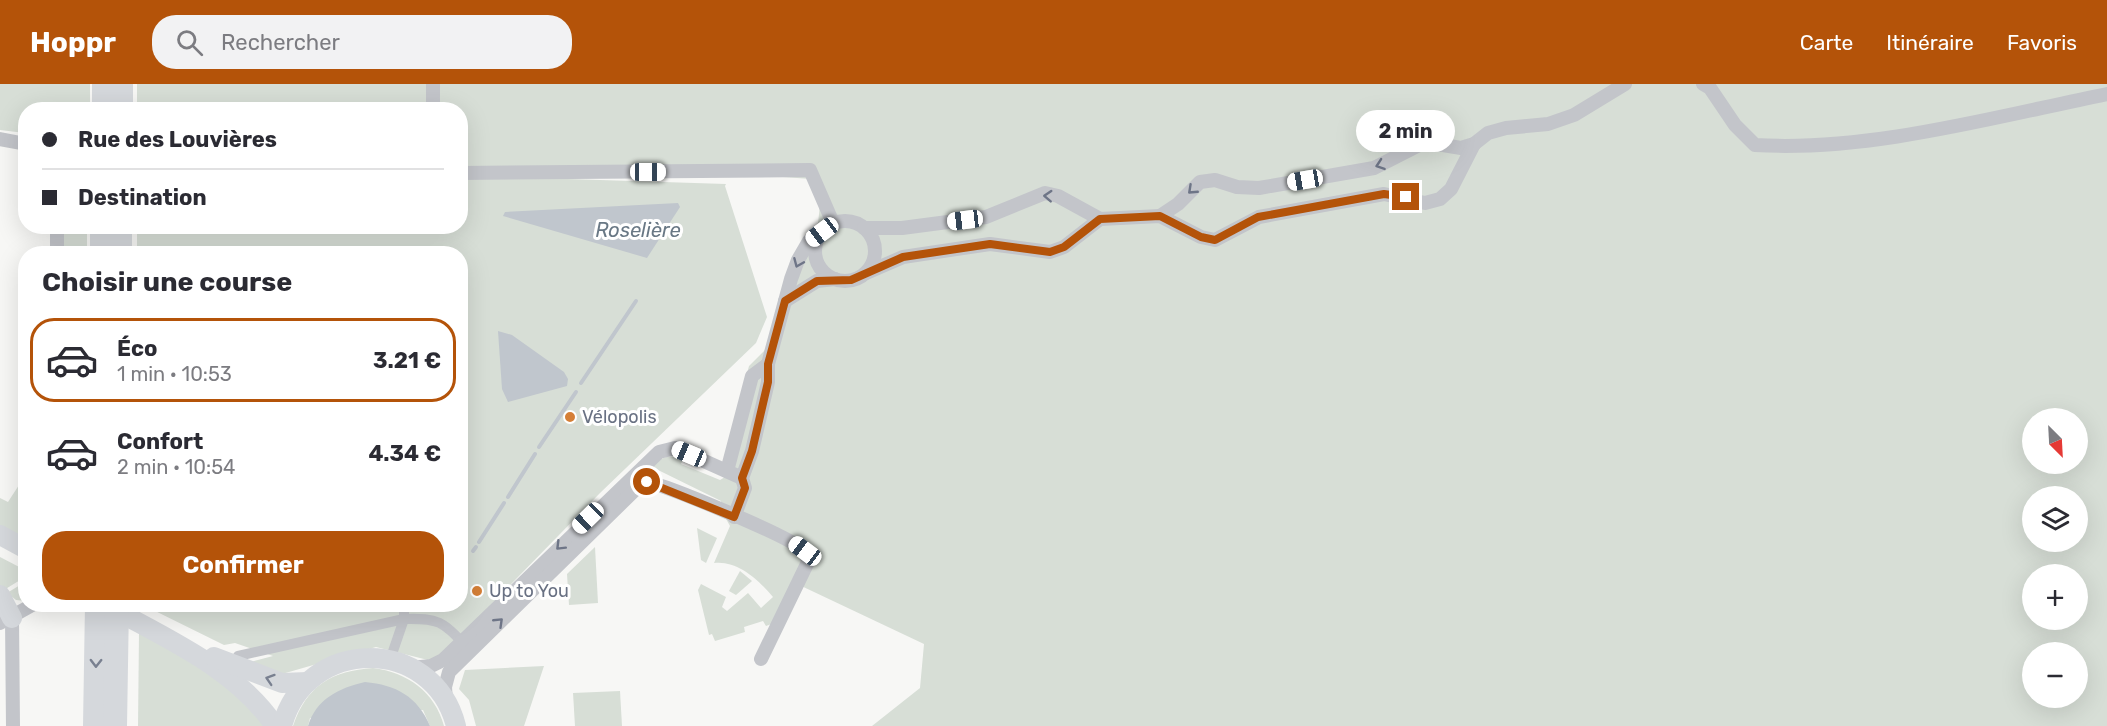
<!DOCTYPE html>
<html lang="fr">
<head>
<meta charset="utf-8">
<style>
  body { margin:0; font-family:Rubik,sans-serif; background:#f2f2f3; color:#2b2b33; height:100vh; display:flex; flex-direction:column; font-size:22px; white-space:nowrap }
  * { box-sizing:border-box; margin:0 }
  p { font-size:20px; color:#7c7c81 }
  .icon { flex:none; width:33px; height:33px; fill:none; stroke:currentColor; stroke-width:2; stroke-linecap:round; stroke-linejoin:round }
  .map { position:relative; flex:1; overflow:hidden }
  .side { position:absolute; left:18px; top:162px; width:450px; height:366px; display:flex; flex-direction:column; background:#fff; border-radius:24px; box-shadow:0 6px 24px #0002 }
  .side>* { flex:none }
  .hud { position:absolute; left:18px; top:18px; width:450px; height:132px; border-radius:24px; box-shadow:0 6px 24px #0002; display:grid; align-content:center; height:132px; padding:0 24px; background:#fff }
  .needle { width:39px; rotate:156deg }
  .controls { position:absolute; left:2022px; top:324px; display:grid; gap:12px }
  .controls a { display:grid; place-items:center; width:66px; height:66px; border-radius:50%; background:#fff; box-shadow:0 6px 24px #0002; font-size:30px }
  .end { position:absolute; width:27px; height:27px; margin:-14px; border:8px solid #b45309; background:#fff; box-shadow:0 0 0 3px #fff }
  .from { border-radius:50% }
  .bubble { position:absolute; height:42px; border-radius:21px; background:#fff; box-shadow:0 6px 24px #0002; font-size:20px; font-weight:700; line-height:42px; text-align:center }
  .car { position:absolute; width:18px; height:36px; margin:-18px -9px; border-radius:8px; box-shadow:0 0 4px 2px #0007; background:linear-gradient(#fff 24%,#345 0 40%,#fff 0 76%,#345 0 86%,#fff 0) }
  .hud b { display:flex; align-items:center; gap:21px; height:57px; font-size:22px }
  .hud b+b { border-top:2px solid #e1e1e2 }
  .hud i { width:15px; height:15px; background:#2b2b33 }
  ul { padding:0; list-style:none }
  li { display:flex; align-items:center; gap:18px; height:84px; margin:0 12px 9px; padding:0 12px; border:3px solid transparent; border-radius:24px }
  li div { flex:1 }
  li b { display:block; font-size:22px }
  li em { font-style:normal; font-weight:700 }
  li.active { border-color:#b45309 }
  li>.icon { width:54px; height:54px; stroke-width:1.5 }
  h2 { padding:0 24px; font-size:27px; line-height:72px }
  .action { display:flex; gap:12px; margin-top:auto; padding:12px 24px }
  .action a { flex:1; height:69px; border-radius:24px; background:#b45309; color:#fff; font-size:24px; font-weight:700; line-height:69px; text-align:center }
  header { display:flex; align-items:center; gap:36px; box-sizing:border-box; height:84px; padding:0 30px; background:#b45309; color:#fff }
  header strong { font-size:28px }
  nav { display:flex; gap:33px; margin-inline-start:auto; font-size:21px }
  .search { width:420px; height:54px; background:#f2f2f3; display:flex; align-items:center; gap:15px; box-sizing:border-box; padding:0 21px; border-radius:24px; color:#7c7c81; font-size:22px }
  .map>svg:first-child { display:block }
</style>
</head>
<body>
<header>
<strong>Hoppr</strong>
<div class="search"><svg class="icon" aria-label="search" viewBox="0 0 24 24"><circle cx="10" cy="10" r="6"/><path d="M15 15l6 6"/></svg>Rechercher</div>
<nav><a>Carte</a><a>Itinéraire</a><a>Favoris</a></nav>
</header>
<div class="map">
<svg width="2107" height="642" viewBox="0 0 2107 642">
  <rect width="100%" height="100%" fill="#f7f7f5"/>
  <g fill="#d7ded6" fill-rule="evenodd">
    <path d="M0,0H90V25L26,26L25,49L0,46Z"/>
    <path d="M137,0H2107V642H872L920,604L924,560L795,499L777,538L766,542L763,537L744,543L745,548L715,557L712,550L709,551L698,506L701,500L726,513L722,523L727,527L748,509L761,524L773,513C759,496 737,476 714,479L730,442L719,422L721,417L658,386L648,384C660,375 667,369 683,375L681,380L720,396L725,393L728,361L749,282L767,264L802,160L818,139L820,121L811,95L769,92L537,94L726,100L725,102L767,233L756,259L600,409L440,573L428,576L376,563L282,590L243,580L273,572L235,559L224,561L143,521L460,520V170H137V143L460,142V26L137,25ZM2032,334H2078V380H2032ZM2032,412H2078V458H2032ZM2032,490H2078V536H2032ZM2032,568H2078V614H2032Z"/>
    <path d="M64,143H87V169L63,170Z"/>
    <path d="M19,401L25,402V456L0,442V414L8,418Z"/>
    <path d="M697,444L717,454L706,479L701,476Z"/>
    <path d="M595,463L598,519L569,521L567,490Z"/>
    <path d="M0,473L25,486V493L4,506L0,503Z"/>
    <path d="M740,487L752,497L736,511L729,507Z"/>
    <path d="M25,498V517L16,516L7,509Z"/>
    <path d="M139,549L207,582L266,642H138Z"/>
    <path d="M544,582L524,642H476L469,616L459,605L465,586Z"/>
    <path d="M373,584C407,588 435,608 444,642H430L423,626L310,634L308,642H293C307,601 332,587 373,584Z"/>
    <path d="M620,607L622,642H575L573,609Z"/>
  </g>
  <g fill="#c0c6cd">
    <path d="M678,119L680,123L647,174L503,132L505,128Z"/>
    <path d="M498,247L512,251L564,288L568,295L567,302L508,318L502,305Z"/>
    <path d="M365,598C396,601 417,612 430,642H308C316,615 339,604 365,598Z"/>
  </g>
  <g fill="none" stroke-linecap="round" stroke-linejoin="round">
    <g stroke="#c0c6cd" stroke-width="4">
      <path d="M581,299L636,217"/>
      <path d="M539,363L576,308"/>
      <path d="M508,413L535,370"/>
      <path d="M479,458L504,419"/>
      <path d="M473,467L476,463"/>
    </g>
    <g stroke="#c3c5ca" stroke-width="10">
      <path d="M238,572L404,535C439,534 442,537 466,562"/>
      <path d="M390,576L404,535V520"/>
    </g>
    <g stroke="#c3c5ca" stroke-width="14">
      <path d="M433,0V26"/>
      <path d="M1703,0L1710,4L1735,41L1755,61C1869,68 1994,33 2107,10"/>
      <path d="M0,55L26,60"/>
      <path d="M460,89L810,86L833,139"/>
      <path d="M1160,132L1178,120L1200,98L1215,96L1237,103L1259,104L1374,84L1425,58L1461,64L1474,60L1488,49L1506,44L1548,40L1574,31L1625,0"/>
      <circle cx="845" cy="167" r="30"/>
      <path d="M864,144H902L986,133L1045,109L1058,112L1100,135"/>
      <path d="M57,170V142"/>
      <path d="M866,189L903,173L990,160L1050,168L1064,163L1100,135L1160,132L1201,153L1215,156L1259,133L1384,110L1425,119L1440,115L1451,105L1474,60"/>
      <path d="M785,217L817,197L835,195"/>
      <path d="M727,387L752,292L768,280"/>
      <path d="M734,433L745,404L742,394L752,367L768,298V280L791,195L798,176L809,157L822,148"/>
      <path d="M12,534L13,642"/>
      <path d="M0,539L34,520"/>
      <path d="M411,584L431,582L443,576L659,368L675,364L742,394"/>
      <path d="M446,617L445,603L449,588L640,401L647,398C666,401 791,453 803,466C806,469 807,473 808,478L761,575"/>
    </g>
    <g stroke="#d5d8dc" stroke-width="20">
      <path d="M0,451L26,465"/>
      <path d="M0,511L12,534"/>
      <path d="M106,521C165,554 236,584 275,642"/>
      <path d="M214,573L282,599L308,598"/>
      <path d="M282,642C306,552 433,551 456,642"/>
    </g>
    <g stroke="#d5d8dc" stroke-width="24">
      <path d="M104,26V0"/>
      <path d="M121,26V0"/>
      <path d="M102,170V142"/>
      <path d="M120,170V142"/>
      <path d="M95,642L97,520"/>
      <path d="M115,642L117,520"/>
    </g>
  </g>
  <defs><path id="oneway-chevron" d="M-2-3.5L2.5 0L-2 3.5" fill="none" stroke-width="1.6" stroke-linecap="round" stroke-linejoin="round" transform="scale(1.5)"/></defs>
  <g stroke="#6e7587">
    <use href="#oneway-chevron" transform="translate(1380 81) rotate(161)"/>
    <use href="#oneway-chevron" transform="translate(1192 106) rotate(137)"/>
    <use href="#oneway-chevron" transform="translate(1048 112) rotate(-177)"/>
    <use href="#oneway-chevron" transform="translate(798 179) rotate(113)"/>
    <use href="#oneway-chevron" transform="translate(560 462) rotate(135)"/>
    <use href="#oneway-chevron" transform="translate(499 538) rotate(-44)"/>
  </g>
  <g stroke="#798090">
    <use href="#oneway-chevron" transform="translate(96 579) rotate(91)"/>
    <use href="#oneway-chevron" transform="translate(270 595) rotate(-162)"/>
  </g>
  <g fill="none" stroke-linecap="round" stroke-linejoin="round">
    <path stroke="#b45309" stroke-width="8" d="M647,398L734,433L745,404L742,394L752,367L768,298V280L785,217L817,197L851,196L903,173L990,160L1050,168L1064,163L1100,135L1160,132L1201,153L1215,156L1258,133L1384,110L1406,113"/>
  </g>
  <g fill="#d57f37" stroke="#fff" stroke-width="2">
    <circle cx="570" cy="333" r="6"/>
    <circle cx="477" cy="507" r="6"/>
  </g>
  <g text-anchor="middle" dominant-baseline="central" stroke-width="6" stroke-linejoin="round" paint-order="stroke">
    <g font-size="18" fill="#697183" stroke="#fff" text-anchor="start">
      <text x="582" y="333">Vélopolis</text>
      <text x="489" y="507">Up to You</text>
    </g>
    <g font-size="20" font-style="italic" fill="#697885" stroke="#fff">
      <text x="638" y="146">Roselière</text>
    </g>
  </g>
</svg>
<div class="controls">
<a><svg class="needle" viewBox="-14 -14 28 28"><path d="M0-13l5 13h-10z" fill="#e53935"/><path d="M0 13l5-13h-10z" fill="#7c7c81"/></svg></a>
<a><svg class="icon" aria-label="layers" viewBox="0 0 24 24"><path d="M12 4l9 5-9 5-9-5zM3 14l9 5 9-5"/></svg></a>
<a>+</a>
<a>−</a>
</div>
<i class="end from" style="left:647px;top:398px"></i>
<i class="end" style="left:1406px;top:113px"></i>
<div class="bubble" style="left:1356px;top:26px;width:99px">2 min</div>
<i class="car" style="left:648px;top:88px;rotate:90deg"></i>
<i class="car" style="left:1305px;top:96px;rotate:260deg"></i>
<i class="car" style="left:965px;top:136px;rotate:263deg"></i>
<i class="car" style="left:822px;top:148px;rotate:233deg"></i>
<i class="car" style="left:689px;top:370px;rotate:293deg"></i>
<i class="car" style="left:588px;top:434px;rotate:226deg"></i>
<i class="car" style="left:805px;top:467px;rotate:307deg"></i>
<div class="hud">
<b><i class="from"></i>Rue des Louvières</b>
<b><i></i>Destination</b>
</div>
<section class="side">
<h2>Choisir une course</h2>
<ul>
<li class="active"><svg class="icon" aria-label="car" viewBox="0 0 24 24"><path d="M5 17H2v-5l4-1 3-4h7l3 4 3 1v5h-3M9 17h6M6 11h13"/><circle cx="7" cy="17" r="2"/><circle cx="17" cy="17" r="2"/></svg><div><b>Éco</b><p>1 min · 10:53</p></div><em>3.21 €</em></li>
<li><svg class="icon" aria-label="car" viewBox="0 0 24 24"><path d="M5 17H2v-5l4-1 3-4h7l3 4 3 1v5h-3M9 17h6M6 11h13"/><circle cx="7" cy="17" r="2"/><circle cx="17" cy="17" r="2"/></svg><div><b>Confort</b><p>2 min · 10:54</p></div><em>4.34 €</em></li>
</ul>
<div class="action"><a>Confirmer</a></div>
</section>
</div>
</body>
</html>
